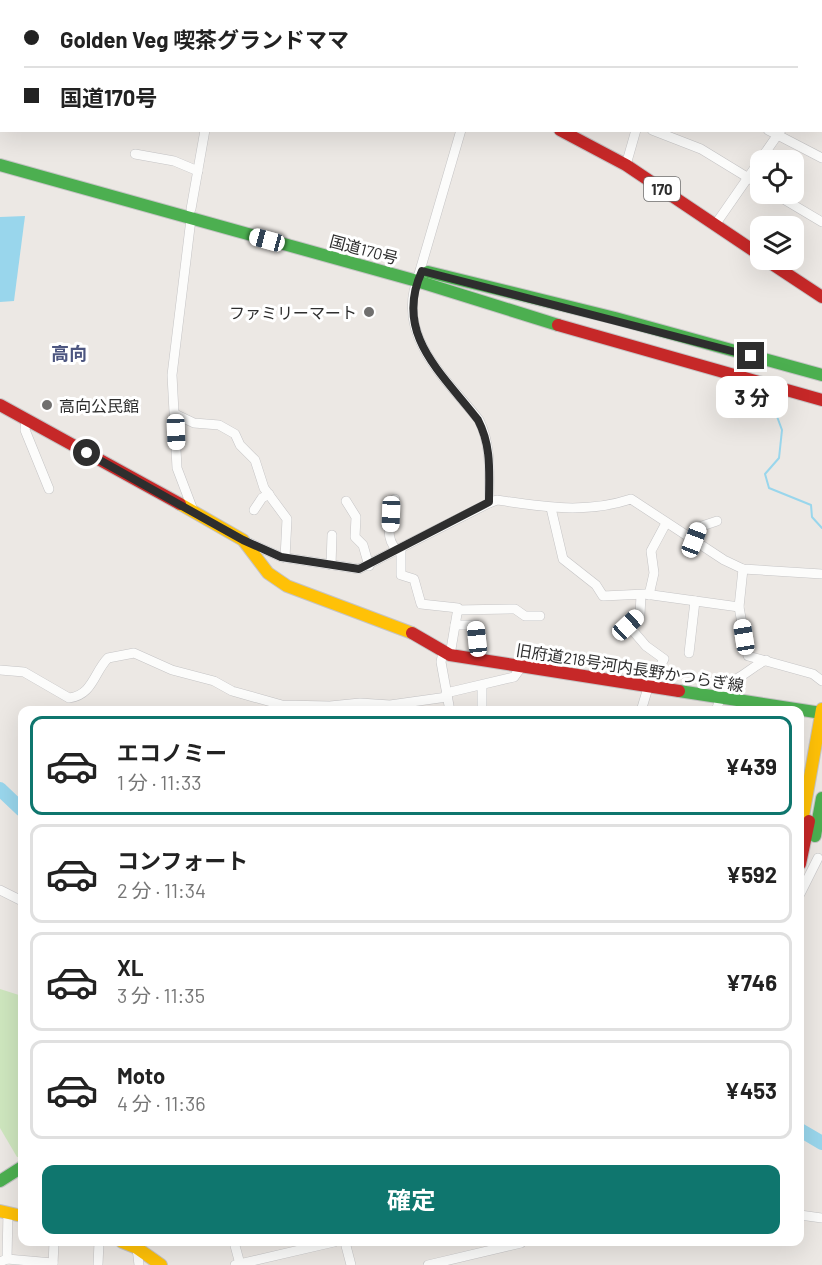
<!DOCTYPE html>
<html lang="ja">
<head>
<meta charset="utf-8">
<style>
  body { margin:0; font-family:Barlow,"Noto Sans JP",sans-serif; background:#f2f2f2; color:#222; height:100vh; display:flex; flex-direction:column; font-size:22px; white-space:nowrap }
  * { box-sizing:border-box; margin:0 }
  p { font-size:20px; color:#767676 }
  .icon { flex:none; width:33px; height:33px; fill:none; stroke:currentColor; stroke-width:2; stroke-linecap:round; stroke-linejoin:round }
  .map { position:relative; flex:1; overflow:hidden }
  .drawer { position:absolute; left:18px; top:706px; width:786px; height:540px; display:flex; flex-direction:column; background:#fff; border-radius:12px; box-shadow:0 6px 24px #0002 }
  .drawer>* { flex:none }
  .top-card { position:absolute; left:0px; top:0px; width:822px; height:132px; box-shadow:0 6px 24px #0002; display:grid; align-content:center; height:132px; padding:0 24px; background:#fff }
  .tools { position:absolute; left:750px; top:150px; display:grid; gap:12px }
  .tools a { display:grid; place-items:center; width:54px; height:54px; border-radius:12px; background:#fff; box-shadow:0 6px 24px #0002; font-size:30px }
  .end { position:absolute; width:27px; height:27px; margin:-14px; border:8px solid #2e2e2e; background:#fff; box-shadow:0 0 0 3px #fff }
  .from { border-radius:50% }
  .bubble { position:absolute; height:42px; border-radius:12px; background:#fff; box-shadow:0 6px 24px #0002; font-size:20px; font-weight:700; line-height:42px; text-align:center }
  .car { position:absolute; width:18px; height:36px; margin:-18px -9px; border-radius:8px; box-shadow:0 0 4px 2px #0007; background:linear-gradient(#fff 24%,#345 0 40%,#fff 0 76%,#345 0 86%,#fff 0) }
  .top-card b { display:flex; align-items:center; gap:21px; height:57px; font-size:22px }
  .top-card b+b { border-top:2px solid #e0e0e0 }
  .top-card i { width:15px; height:15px; background:#222 }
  ul { padding:10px 0 0; list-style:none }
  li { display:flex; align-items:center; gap:18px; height:99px; margin:0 12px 9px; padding:0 12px; border:3px solid #e0e0e0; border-radius:12px }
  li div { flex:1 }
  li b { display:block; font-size:22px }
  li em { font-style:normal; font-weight:700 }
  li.selected { border-color:#0f766e }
  li>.icon { width:54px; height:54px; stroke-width:1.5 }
  .cta { display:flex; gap:12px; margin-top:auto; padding:12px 24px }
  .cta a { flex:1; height:69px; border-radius:12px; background:#0f766e; color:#fff; font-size:24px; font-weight:700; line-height:69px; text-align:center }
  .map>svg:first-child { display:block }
</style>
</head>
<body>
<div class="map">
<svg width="822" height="1265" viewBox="0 0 822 1265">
  <rect width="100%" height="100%" fill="#ece8e4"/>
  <g fill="#cee6be">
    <path d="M399,0H608L614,1L406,2Z"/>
    <path d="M633,0H822V34L820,2Z"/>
    <path d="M0,989L22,996V1157H17L0,1128Z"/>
  </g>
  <path fill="#99d6ec" d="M25,216L14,301L0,302V217Z"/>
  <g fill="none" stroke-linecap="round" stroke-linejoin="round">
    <path stroke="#99d6ec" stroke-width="2" d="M737,388L761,395L772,403L782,430L779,458L765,474L769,488L811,505L812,517L822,528"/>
    <g stroke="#99d6ec" stroke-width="14">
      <path d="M0,789L22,810"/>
      <path d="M800,1130L822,1143"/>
    </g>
    <defs>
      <g id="street">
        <path d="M49,0L52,2"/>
        <path d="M820,68L822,66"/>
        <path d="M820,104L822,105"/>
        <path d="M461,130L414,291C403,343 449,382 479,420C492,447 489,473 489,503"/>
        <path d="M652,130L701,149L760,185"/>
        <path d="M768,130L822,158"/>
        <path d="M135,154L174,161L198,171"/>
        <path d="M626,165L636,130"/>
        <path d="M775,194L822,222"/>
        <path d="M191,209L205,130"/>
        <path d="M191,219L172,375L177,468L193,510"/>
        <path d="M715,225L781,130"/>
        <path d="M175,414L194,423L219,425L235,434L240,445L255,460L264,488L287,519L285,558"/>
        <path d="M26,419L25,430L49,489"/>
        <path d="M395,499C390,514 384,539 397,550"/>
        <path d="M346,501L356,517L355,537L363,545L369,566"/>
        <path d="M551,508L563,559L596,585L603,596L645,594L739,607"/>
        <path d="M254,510L262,498L269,494"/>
        <path d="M243,540L281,557L359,569L489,503L497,500C543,507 586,514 631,499L724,560L743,569L822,574"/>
        <path d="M694,540L699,527L717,521"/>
        <path d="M401,549V575L414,579L421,604L458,608L450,655"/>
        <path d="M331,565L332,535"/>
        <path d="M743,569L739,607L748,656L813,674L822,681"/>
        <path d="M641,595L640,615L628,625L646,646L664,659L647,691L641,711"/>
        <path d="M649,595L654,573L651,551L666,523"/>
        <path d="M457,610L515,609L525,616H540"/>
        <path d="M455,625H476L477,639"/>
        <path d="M443,652L441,662L450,711"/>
        <path d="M689,653L695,601"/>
        <path d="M0,670L24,672L69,698C93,695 94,672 108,658L134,653L172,670L214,681L232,691L282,705L330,706L360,703L390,705L447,697"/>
        <path d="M482,686V711"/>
        <path d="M446,693L514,677L522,666"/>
        <path d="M716,711L725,684C742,679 751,667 766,660"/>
        <path d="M0,890L22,901"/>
        <path d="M800,894L818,858"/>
        <path d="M800,1215L822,1218"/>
        <path d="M234,1242L240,1264"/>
        <path d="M345,1242L351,1265"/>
        <path d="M137,1248L139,1265"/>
        <path d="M7,1259L53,1263"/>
        <path d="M0,1262L7,1259L8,1212"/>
        <path d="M53,1265L54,1242"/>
        <path d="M98,1265L99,1242"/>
        <path d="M235,1265L334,1242"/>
        <path d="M428,1265L521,1243"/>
      </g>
      <g id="fast">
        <path d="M0,165L417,281L558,325"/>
        <path d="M428,272L615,318L822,375"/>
        <path d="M679,691L822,713"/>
        <path d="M815,836L822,798"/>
        <path d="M0,1181L22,1167"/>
      </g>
      <g id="slow">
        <path d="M336,0L342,2"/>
        <path d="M180,504L243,540L268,573L287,586L412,633"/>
        <path d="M800,833L822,709"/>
        <path d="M0,1211L22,1216"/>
        <path d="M122,1242L137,1248L161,1265"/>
      </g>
      <g id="jam">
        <path d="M560,130L626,165L760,255"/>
        <path d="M766,260L822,297"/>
        <path d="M558,325L822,400"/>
        <path d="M0,405L180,504"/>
        <path d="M412,633L450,655L679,691"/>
        <path d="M800,864L809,821"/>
      </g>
    </defs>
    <use href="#street" stroke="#c5c4c5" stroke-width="10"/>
    <use href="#fast" stroke="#c5c4c5" stroke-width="14"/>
    <use href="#slow" stroke="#c5c4c5" stroke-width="14"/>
    <use href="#jam" stroke="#c5c4c5" stroke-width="14"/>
    <use href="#street" stroke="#fcfcfb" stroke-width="9"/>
    <use href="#fast" stroke="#4caf50" stroke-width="12"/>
    <use href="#slow" stroke="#ffc107" stroke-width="12"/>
    <use href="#jam" stroke="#c62828" stroke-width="12"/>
  </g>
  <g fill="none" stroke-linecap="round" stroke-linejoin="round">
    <path stroke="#2e2e2e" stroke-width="8" d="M87,453L243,540L281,557L359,569L489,502C489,473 492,447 478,420C442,373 393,334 422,271L751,356"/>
  </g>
  <g fill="#706f6e" stroke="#fff" stroke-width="2">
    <circle cx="369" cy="312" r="6"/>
    <circle cx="47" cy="405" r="6"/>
  </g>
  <g text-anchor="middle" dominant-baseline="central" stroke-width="6" stroke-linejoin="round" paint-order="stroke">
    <rect fill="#fff" stroke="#6d6d6d" stroke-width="1.5" x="644" y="177" width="36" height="24" rx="4.5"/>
    <g font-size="15" font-weight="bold" fill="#2e2e2e">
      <text x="662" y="189">170</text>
    </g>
    <g font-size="16" fill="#2e2e2e" stroke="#fff">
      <text transform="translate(364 249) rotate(15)">国道170号</text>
      <text transform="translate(630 667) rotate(9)">旧府道218号河内長野かつらぎ線</text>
    </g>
    <g font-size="16" fill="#2e2e2e" stroke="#fff" text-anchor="end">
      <text x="357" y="312">ファミリーマート</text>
      <text x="59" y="405" text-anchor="start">高向公民館</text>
    </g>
    <g font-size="18" font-weight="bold" fill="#4d5680" stroke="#fff">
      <text x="69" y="353">高向</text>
    </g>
  </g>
</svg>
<div class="tools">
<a><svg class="icon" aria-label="locate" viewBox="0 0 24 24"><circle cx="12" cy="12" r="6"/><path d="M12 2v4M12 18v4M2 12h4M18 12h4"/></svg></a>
<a><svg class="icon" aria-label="layers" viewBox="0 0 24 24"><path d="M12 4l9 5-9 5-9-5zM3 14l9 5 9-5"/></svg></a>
</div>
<i class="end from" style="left:87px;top:453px"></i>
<i class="end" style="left:751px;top:356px"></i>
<div class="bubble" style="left:716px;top:376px;width:72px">3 分</div>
<i class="car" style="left:267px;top:240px;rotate:285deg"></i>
<i class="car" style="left:176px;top:432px;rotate:178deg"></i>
<i class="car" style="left:391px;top:514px;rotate:182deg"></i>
<i class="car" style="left:694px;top:540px;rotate:21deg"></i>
<i class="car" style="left:628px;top:625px;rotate:47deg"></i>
<i class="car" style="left:744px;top:637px;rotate:351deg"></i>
<i class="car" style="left:477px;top:639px;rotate:354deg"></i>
<div class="top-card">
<b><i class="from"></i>Golden Veg 喫茶グランドママ</b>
<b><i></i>国道170号</b>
</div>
<section class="drawer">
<ul>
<li class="selected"><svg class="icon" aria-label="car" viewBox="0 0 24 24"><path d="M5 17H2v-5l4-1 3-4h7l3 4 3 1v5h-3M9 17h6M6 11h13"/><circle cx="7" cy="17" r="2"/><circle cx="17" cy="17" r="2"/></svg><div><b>エコノミー</b><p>1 分 · 11:33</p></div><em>¥439</em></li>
<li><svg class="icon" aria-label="car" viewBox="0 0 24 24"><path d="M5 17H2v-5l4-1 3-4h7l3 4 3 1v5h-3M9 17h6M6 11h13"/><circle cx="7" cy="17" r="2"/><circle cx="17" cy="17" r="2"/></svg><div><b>コンフォート</b><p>2 分 · 11:34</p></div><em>¥592</em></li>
<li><svg class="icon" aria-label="car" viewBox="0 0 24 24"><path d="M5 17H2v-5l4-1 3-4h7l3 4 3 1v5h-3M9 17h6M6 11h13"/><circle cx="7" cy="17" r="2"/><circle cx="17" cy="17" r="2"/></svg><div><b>XL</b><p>3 分 · 11:35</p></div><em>¥746</em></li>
<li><svg class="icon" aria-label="car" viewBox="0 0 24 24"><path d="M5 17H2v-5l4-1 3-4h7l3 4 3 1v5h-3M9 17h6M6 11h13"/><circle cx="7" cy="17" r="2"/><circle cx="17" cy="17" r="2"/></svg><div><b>Moto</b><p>4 分 · 11:36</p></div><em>¥453</em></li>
</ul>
<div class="cta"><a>確定</a></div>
</section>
</div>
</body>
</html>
